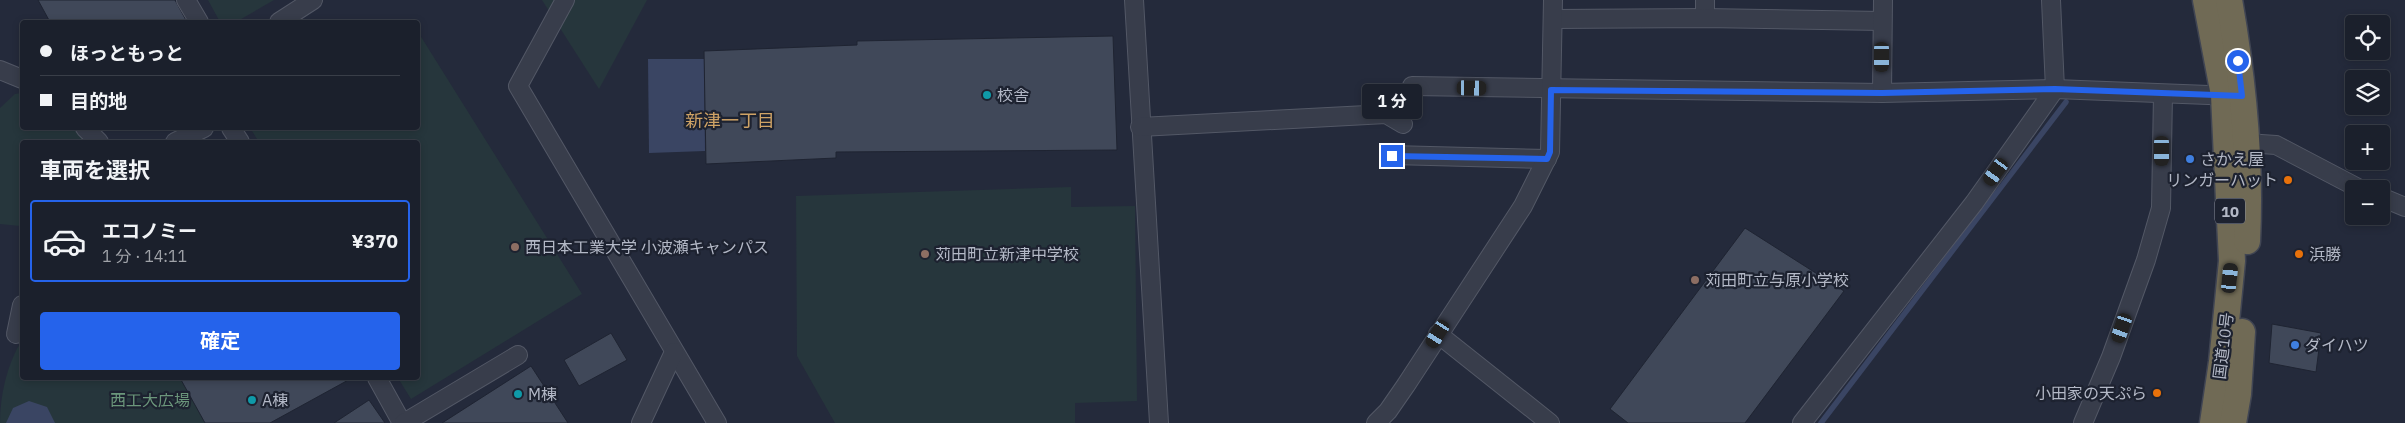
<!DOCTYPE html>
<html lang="ja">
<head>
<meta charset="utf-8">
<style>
  body { margin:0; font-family:"IBM Plex Sans","Noto Sans JP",sans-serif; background:#242834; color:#f1f3f6; height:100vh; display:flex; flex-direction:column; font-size:19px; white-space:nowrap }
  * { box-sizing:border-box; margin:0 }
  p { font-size:16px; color:#a0a3a9 }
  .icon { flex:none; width:28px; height:28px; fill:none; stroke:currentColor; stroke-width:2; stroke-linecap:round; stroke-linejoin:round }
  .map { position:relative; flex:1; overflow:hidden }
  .drawer { position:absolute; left:20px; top:140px; width:400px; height:240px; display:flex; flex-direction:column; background:#1b202c; border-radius:5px; box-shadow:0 2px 8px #0003,0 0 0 1px #393e48 }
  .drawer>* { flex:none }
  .hud { position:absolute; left:20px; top:20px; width:400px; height:110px; border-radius:5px; box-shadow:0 2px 8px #0003,0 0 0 1px #393e48; display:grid; align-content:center; height:110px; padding:0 20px; background:#1b202c }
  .fabs { position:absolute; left:2345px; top:15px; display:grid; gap:10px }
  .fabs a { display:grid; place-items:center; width:45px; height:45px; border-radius:5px; background:#1b202c; box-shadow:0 2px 8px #0003,0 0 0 1px #393e48; font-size:25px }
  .end { position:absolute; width:22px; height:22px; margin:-11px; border:6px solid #2563eb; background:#fff; box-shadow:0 0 0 2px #fff }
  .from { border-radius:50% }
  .bubble { position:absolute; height:35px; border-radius:5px; background:#1b202c; box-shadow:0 2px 8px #0003,0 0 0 1px #393e48; font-size:16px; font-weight:700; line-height:35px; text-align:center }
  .car { position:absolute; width:15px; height:30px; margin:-15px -8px; border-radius:6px; box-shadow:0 0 4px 1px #0007; background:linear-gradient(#222 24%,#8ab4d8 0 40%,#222 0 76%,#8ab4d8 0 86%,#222 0) }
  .hud b { display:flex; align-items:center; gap:18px; height:48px; font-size:19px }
  .hud b+b { border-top:1px solid #393e48 }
  .hud i { width:12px; height:12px; background:#f1f3f6 }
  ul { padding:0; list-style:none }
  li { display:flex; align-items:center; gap:15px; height:82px; margin:0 10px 8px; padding:0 10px; border:2px solid #393e48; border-radius:5px }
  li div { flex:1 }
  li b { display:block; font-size:19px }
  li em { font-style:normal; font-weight:700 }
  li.active { border-color:#2563eb }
  li>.icon { width:45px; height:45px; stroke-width:1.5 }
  h2 { padding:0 20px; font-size:22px; line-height:60px }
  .cta { display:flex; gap:10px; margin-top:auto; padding:10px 20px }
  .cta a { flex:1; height:58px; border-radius:5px; background:#2563eb; color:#fff; font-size:20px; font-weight:700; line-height:58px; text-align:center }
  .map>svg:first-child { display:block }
</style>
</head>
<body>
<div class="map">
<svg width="2405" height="423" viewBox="0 0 2405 423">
  <rect width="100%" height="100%" fill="#242a3b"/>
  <g fill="#26363c">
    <path d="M208,0H274L236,22H220Z"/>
    <path d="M542,0H647L599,89Z"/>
    <path d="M418,32L582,294L411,399L398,378H418V142H259L250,128H418Z"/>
    <path d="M22,93V128H74L87,142H22V223L20,226L0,224V108L15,94Z"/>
    <path d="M1071,187V207L1135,206L1137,401L1075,403V423H835L797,356L796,196Z"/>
    <path d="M22,340V378H180L205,423H0C0,395 7,364 22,340Z"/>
  </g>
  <g fill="#3a4563">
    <path d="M648,59H704L705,151L649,153Z"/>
    <path d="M29,401L47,407L55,423H6L13,408Z"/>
  </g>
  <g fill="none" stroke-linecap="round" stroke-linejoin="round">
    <path stroke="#3a4563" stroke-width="5.5" d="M1821,423L2066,102"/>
  </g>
  <g fill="#404859" stroke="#1f2432">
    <path d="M38,0H175L187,22H50Z"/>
    <path d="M1113,36L1117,150L836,152V158L706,164L704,51L857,45V41Z"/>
    <path d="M1745,228L1844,291L1745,423H1628L1610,409Z"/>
    <path d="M2272,324L2321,333L2316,372L2269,363Z"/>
    <path d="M611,333L627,360L579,386L564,360Z"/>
    <path d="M531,366L568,423H442Z"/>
    <path d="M180,378H352L270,423H205Z"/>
    <path d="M369,400L385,423H334Z"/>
  </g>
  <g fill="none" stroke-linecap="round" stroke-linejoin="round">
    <defs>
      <g id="minor">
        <path d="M186,0L199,22"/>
        <path d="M565,0L518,86L717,423"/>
        <path d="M1134,0L1159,423"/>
        <path d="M1705,0V18"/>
        <path d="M1554,19L1705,18L1882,21"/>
        <path d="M279,22L313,0"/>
        <path d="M0,70L22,79"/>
        <path d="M1412,86L1882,93L2055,89L2234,96"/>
        <path d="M1882,93L1883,0"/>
        <path d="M1140,127L1386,114L1403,124"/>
        <path d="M85,128L99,142"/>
        <path d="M231,128L240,142"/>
        <path d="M175,142L204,128"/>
        <path d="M2246,143L2276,145L2360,189"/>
        <path d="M1392,155L1547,159"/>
        <path d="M2381,197L2405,207"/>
        <path d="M16,334L22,305"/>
        <path d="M1438,334L1550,423"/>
        <path d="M377,378L402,423"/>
        <path d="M404,423L518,355"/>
        <path d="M641,423L674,352"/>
        <path d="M1376,423L1388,411L1406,385L1523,206L1550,152L1553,0"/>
        <path d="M1802,423L1974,203L2055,89L2051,0"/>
        <path d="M2083,423L2111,357L2146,260L2161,208L2163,94"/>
      </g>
      <g id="highway">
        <path d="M2206,0L2224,95L2232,261L2222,362L2213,423"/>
        <path d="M2229,0C2243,79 2251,161 2247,241"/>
        <path d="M2233,423L2238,394L2242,332"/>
      </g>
    </defs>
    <use href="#minor" stroke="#535866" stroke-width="20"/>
    <use href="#highway" stroke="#404553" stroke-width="29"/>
    <use href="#minor" stroke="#383d4b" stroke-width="18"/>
    <use href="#highway" stroke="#706a55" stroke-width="26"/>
  </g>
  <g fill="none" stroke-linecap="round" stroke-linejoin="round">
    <path stroke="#2563eb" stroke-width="6" d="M1392,156L1547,159L1550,152L1551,90L1882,93L2055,89L2242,96L2238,61"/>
  </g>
  <g fill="#0f9aa8" stroke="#1d2230" stroke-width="2">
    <circle cx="987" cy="95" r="5"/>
    <circle cx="518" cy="394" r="5"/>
    <circle cx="252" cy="400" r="5"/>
  </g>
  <g fill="#3f7fe0" stroke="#1d2230" stroke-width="2">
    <circle cx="2190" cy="159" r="5"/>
    <circle cx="2295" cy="345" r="5"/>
  </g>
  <g fill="#e8710a" stroke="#1d2230" stroke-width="2">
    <circle cx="2288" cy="180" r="5"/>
    <circle cx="2299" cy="254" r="5"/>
    <circle cx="2157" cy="393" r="5"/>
  </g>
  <g fill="#8d6e63" stroke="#1d2230" stroke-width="2">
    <circle cx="515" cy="247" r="5"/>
    <circle cx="925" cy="254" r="5"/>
    <circle cx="1695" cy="280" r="5"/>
  </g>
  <g text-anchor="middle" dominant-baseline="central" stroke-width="4.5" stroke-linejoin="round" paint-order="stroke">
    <rect fill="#1d2230" stroke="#868b99" stroke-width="1" x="2215" y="198.5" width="30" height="25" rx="4"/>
    <g font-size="15" font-weight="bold" fill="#b3b8c6">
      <text x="2230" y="211">10</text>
    </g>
    <g font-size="16" fill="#b3b8c6" stroke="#1d2230" text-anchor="start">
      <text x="997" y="95">校舎</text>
      <text x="2200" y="159">さかえ屋</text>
      <text x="2278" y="180" text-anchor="end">リンガーハット</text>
      <text x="525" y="247">西日本工業大学 小波瀬キャンパス</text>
      <text x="935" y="254">苅田町立新津中学校</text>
      <text x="2309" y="254">浜勝</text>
      <text x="1705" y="280">苅田町立与原小学校</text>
      <text x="2305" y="345">ダイハツ</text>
      <text x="2147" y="393" text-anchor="end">小田家の天ぷら</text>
      <text x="528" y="394">M棟</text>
      <text x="262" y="400">A棟</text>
    </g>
    <g font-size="16" fill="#b3b8c6" stroke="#1d2230">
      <text transform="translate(2223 346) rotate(-83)">国道10号</text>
    </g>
    <g font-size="16" fill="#6b967b" stroke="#1d2230">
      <text x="150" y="400">西工大広場</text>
    </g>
    <g font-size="18" fill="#cfa366" stroke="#1d2230">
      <text x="730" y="120">新津一丁目</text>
    </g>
  </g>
</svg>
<div class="fabs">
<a><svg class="icon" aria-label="locate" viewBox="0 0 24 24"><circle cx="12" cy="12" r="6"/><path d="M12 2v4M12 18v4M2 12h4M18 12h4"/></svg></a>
<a><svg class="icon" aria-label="layers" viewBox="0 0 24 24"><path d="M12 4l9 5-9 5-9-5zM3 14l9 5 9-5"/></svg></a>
<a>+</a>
<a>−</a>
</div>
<i class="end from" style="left:2238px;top:61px"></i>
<i class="end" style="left:1392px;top:156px"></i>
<div class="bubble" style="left:1362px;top:84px;width:60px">1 分</div>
<i class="car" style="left:1882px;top:57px;rotate:180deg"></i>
<i class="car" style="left:1472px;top:88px;rotate:91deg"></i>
<i class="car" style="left:2162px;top:151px;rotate:180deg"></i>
<i class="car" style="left:1996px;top:172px;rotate:216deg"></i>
<i class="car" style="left:2230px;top:278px;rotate:6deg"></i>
<i class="car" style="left:2122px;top:328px;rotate:199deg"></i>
<i class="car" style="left:1438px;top:334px;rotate:212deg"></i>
<div class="hud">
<b><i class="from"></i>ほっともっと</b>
<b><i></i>目的地</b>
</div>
<section class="drawer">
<h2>車両を選択</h2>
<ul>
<li class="active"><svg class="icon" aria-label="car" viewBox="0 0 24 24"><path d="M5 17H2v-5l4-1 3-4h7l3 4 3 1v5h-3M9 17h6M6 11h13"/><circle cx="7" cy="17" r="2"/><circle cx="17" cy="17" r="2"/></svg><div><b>エコノミー</b><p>1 分 · 14:11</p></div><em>¥370</em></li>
</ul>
<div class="cta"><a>確定</a></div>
</section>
</div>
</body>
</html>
